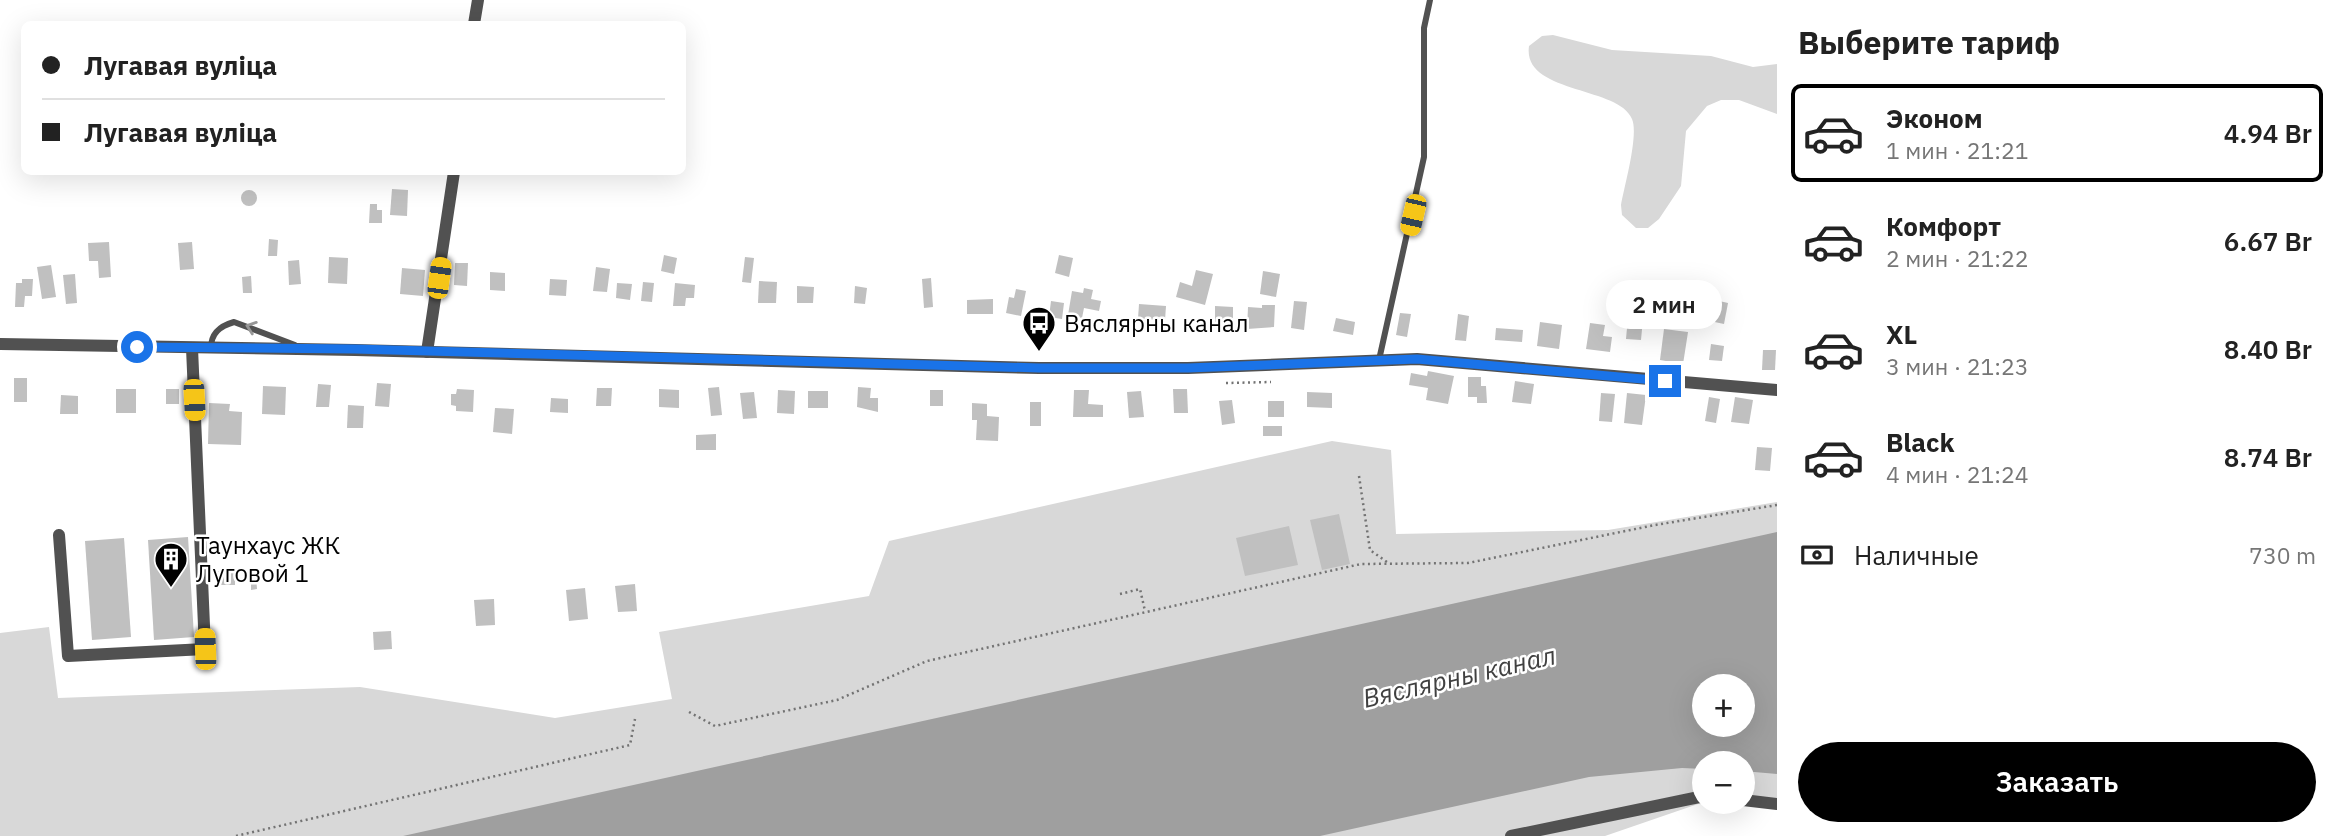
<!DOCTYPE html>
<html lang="ru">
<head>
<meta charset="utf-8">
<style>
  body { margin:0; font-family:"IBM Plex Sans",sans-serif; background:#f6f6f6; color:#222; height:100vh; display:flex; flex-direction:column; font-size:26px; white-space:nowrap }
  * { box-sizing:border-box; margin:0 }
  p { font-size:23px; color:#767676 }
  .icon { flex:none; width:38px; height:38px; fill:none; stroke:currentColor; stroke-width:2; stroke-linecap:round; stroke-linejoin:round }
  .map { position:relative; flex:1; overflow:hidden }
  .sheet { display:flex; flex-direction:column; background:#fff; width:560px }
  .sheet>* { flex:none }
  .hud { position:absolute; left:21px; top:21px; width:665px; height:154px; border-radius:10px; box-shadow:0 7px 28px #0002; display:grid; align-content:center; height:154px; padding:0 21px; background:#fff }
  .fabs { position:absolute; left:1692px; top:674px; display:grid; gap:14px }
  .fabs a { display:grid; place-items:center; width:63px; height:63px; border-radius:50%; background:#fff; box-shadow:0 7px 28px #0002; font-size:35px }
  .end { position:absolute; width:32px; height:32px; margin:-16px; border:9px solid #1a73e8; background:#fff; box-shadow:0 0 0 4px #fff }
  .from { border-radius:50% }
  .bubble { position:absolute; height:49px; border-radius:24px; background:#fff; box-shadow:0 7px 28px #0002; font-size:23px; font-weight:600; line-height:49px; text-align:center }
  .car { position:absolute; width:21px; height:42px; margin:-21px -10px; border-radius:9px; box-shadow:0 0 5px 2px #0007; background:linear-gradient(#f5c518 24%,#345 0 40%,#f5c518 0 76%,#345 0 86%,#f5c518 0) }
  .hud b { display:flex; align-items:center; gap:24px; height:66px; font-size:26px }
  .hud b+b { border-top:2px solid #e0e0e0 }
  .hud i { width:18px; height:18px; background:#222 }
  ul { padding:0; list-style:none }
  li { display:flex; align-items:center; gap:21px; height:98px; margin:0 14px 10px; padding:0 7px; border:4px solid transparent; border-radius:10px }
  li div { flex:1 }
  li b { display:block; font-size:26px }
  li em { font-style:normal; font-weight:600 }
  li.active { border-color:#000 }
  li>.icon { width:63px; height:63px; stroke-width:1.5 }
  h2 { padding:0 21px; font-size:32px; line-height:84px }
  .pay { display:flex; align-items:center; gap:18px; height:77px; padding:0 21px; font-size:26px }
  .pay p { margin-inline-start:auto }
  .primary-button { display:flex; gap:14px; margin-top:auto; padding:14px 21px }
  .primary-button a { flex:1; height:80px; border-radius:42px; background:#000; color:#fff; font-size:28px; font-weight:600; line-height:80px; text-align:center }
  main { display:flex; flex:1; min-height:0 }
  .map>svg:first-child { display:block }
</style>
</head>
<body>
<main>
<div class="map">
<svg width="1777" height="836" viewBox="0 0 1777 836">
  <rect width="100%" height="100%" fill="#fff"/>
  <g fill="#d8d8d8" fill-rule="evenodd">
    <path d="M1553,35L1612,50L1711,56L1753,67L1777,64V114L1739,100H1721L1707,106L1686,131L1681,186L1659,219L1648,228H1636L1622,215L1621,205C1624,187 1639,135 1632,119C1619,86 1522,94 1529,46L1542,36Z"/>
    <path d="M1332,441L1391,450L1396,534L1608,530L1777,502V807L1698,804L1605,836H0V633L49,627L58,698L360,687L555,718L672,699L659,632L869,596L889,541ZM1704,686H1743V724H1704ZM1704,763H1743V802H1704Z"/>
  </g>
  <path fill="#9f9f9f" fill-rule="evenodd" d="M1777,532V774L1743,771V763H1704V769L1682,768L1589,777L1320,836H403ZM1704,686H1743V724H1704Z"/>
  <g fill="#c0c0c0">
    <path d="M392,189L408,190L407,216L390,215Z"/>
    <circle cx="249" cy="198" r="8"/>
    <path d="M370,204H377V210H382V223H369Z"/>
    <path d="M269,239L278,240L277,256H268Z"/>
    <path d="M109,242L111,277L99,278L98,261H89L88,243Z"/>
    <path d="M192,242L194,269L180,270L178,243Z"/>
    <path d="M664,255L677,258L674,274L661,271Z"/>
    <path d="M1059,255L1073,258L1069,277L1055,273Z"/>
    <path d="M329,257L348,258L347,284L328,283Z"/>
    <path d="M745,257L754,258L751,283L742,282Z"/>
    <path d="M299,260L301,284L289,285L288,261Z"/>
    <path d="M455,263H468L467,286L454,285Z"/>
    <path d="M51,265L56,297L42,299L37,267Z"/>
    <path d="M596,267L610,269L607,292L593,291Z"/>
    <path d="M402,268L425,270L423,296L400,294Z"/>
    <path d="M1196,270L1213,274L1205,305L1176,297L1180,282L1192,286Z"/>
    <path d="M1263,271L1280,274L1276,297L1260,294Z"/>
    <path d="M490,272L505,273V291L490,290Z"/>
    <path d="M75,274L77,303L66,304L63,275Z"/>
    <path d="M251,276L252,293H243L242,277Z"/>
    <path d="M931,278L933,307L924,308L922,279Z"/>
    <path d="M22,279H33L32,296H25L24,307H15L16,283H22Z"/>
    <path d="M550,279L567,280L566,296L549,295Z"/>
    <path d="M759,281L777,282L776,303H758Z"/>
    <path d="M643,282L654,283L652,302L641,301Z"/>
    <path d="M617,283L632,284L630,300L616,298Z"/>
    <path d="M675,283L695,285L694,298H686L685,306H673Z"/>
    <path d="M797,286L814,287L813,303H797Z"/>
    <path d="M855,286L867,288L865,304L854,303Z"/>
    <path d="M1084,288L1093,290L1091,299L1101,301L1099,311L1084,308L1082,318L1068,315L1072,291L1083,293Z"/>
    <path d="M1016,289L1026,291L1021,316L1006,313L1009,297L1014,298Z"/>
    <path d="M993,299V314H967V300Z"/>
    <path d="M1715,300L1728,303L1724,324L1710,321Z"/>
    <path d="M1051,301L1064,303L1062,319L1049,317Z"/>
    <path d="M1294,301L1307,302L1304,330L1291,328Z"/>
    <path d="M1139,304L1166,306L1165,320L1138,319Z"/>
    <path d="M1262,305H1275L1274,327L1247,329L1248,307L1262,308Z"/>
    <path d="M1215,306L1233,307V323L1215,322Z"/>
    <path d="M1400,313L1411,314L1407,337L1396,335Z"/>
    <path d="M1458,314L1469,316L1466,341L1455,340Z"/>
    <path d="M1628,317L1643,318L1641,340L1626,339Z"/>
    <path d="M1336,318L1355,322L1353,335L1333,331Z"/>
    <path d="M1540,322L1562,325L1559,349L1537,346Z"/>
    <path d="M1590,323L1605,325L1603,336L1612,337L1610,352L1586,349Z"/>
    <path d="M1496,328L1523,330L1522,342L1495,340Z"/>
    <path d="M1664,329L1688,332L1683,364L1660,360Z"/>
    <path d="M1711,344L1724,346L1722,361L1709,360Z"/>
    <path d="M1763,350H1776L1775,370H1762Z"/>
    <path d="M1428,371L1454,376L1448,404L1426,400L1428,388L1409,385L1411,373L1427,376Z"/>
    <path d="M1468,377H1481V386H1486L1487,403H1477V397H1468Z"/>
    <rect x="14" y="378" width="13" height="24"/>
    <path d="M1515,381L1534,384L1531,404L1512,402Z"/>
    <path d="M377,383L391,384L389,407L375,406Z"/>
    <path d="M318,384L331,385L329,407H316Z"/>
    <path d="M263,386L286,387L285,415L262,414Z"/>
    <path d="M719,387L722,415L711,416L708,388Z"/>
    <path d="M858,387L871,388L870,398H878V412L857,407Z"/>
    <path d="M597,388H612L611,406H596Z"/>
    <rect x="116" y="389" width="20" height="24"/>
    <rect x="166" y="389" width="13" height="15"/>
    <path d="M457,389L474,390L473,412L456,411V406L451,405V394H456Z"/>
    <path d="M659,389L679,390V408L659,407Z"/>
    <path d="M1173,389H1187L1188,413H1174Z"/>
    <path d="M778,390L795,391L794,414L777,413Z"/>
    <rect x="930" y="390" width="13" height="16"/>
    <path d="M1074,390H1089L1088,404L1103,405V417H1073Z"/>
    <rect x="808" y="391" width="20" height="17"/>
    <path d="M1141,391L1144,417L1129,418L1127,392Z"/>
    <path d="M754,392L757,418L743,419L740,393Z"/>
    <path d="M1307,392L1332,393V408L1307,407Z"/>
    <path d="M1601,393L1615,394L1612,422L1599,421Z"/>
    <path d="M1627,393L1646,395L1642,425L1624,423Z"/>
    <path d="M61,395L78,396V414H60Z"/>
    <path d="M1709,397L1720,399L1716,423L1705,421Z"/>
    <path d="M1735,397L1753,400L1749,424L1731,422Z"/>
    <path d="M551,398L568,399V413L550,412Z"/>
    <path d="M1232,400L1235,423L1222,425L1219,401Z"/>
    <rect x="1268" y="401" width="16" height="16"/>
    <rect x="1030" y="402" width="11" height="24"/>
    <path d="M209,403L230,404L229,411L242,412L241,445L208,444Z"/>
    <path d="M972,403L987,404V416L999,417L998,441L976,440L977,420H972Z"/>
    <path d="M348,405L364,406L363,428H347Z"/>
    <path d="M495,408L514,409L512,434L493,432Z"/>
    <rect x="1263" y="426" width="19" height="10"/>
    <path d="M716,434V450H696V435Z"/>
    <path d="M1757,447L1772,448L1770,471L1755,470Z"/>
    <path d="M1339,514L1350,564L1322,570L1310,520Z"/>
    <path d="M1289,526L1298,565L1245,576L1236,538Z"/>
    <path d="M188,537L194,637L154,640L148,540Z"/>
    <path d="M124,538L131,637L92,640L85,541Z"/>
    <rect x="217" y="571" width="18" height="14"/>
    <path d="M251,576H256L257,589L251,590Z"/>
    <path d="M635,584L637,611L618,612L615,586Z"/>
    <path d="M585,588L588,619L569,621L566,590Z"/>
    <path d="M494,599L495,625L476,626L474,600Z"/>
    <path d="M391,631L392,649L374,650L373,632Z"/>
  </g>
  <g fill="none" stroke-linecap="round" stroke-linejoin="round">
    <g stroke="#737373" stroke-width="2.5" stroke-dasharray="2 3.5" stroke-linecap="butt">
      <path d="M1226,383L1271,382"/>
      <path d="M1359,476L1370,550L1387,562"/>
      <path d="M1120,594L1140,589L1145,611"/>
      <path d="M689,712L715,726L837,700L927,661L1361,564L1468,563L1655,525L1777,505"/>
      <path d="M236,836L630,745L635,719"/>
    </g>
    <g stroke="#515151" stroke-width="6">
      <path d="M211,348C211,333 220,326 234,322L295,345"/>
      <path d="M1379,360L1424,157V28L1430,0"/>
    </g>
    <g stroke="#515151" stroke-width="12">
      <path d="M474,24L478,0"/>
      <path d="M0,344L355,350L1039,368H1188L1417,359L1777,390"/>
      <path d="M427,352L454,172"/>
      <path d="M59,535L68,656L205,649L192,348"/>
      <path d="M1743,800L1777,804"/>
      <path d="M1511,836L1704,796"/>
    </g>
  </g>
  <defs><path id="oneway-chevron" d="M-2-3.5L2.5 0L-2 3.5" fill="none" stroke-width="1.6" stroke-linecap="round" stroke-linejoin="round" transform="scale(1.75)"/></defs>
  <use stroke="#979797" href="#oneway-chevron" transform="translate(251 327) rotate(-161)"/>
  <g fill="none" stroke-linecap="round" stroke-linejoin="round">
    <path stroke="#1a73e8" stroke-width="9" d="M137,347L355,349L1039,368H1188L1417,359L1665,381"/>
  </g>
  <defs>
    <symbol id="bus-pin" viewBox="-11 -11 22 30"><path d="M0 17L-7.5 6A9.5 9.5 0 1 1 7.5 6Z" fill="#000" stroke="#fff"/><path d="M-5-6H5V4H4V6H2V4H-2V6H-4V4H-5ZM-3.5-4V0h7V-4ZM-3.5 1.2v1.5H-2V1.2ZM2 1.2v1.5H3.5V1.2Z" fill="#fff"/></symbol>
    <symbol id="building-pin" viewBox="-11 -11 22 30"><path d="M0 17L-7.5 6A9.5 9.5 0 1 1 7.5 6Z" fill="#000" stroke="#fff"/><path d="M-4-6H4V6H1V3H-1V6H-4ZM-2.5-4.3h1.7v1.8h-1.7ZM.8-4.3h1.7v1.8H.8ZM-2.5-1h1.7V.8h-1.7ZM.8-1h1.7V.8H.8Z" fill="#fff"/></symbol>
  </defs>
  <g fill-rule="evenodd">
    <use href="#bus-pin" x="1020" y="304" width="38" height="52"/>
    <use href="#building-pin" x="152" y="540" width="38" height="52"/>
  </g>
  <g text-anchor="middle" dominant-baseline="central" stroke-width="5" stroke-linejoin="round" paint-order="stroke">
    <g font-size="24" fill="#000" stroke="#fff" text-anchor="start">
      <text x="1064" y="323">Вяслярны канал</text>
      <text x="196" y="545">Таунхаус ЖК<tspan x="196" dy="28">Луговой 1</tspan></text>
    </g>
    <g font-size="26" font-style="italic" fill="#404040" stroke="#fff">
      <text transform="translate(1459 676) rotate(-13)">Вяслярны канал</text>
    </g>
  </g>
</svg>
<div class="fabs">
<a>+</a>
<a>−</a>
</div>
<i class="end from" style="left:137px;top:347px"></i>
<i class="end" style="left:1665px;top:381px"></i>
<div class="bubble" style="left:1606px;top:280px;width:116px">2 мин</div>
<i class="car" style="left:1413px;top:215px;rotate:193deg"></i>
<i class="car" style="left:439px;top:278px;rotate:8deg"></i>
<i class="car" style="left:194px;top:400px;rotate:177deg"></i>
<i class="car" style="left:205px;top:649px;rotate:358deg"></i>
<div class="hud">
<b><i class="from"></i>Лугавая вуліца</b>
<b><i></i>Лугавая вуліца</b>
</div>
</div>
<section class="sheet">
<h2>Выберите тариф</h2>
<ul>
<li class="active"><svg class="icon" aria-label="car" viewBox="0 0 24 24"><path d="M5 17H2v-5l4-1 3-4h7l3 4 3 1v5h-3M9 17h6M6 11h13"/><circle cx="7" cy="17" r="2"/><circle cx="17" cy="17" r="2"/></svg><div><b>Эконом</b><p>1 мин · 21:21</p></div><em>4.94 Br</em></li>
<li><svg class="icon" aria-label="car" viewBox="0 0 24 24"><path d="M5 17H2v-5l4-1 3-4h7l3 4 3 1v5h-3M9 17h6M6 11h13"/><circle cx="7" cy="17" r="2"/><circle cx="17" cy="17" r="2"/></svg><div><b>Комфорт</b><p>2 мин · 21:22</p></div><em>6.67 Br</em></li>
<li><svg class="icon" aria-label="car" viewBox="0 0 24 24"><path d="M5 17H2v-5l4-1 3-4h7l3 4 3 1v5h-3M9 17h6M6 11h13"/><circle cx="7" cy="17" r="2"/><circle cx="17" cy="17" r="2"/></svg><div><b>XL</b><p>3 мин · 21:23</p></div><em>8.40 Br</em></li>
<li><svg class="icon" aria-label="car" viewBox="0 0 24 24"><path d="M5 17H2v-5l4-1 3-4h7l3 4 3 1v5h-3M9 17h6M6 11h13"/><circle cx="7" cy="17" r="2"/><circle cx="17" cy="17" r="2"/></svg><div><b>Black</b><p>4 мин · 21:24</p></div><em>8.74 Br</em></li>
</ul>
<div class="pay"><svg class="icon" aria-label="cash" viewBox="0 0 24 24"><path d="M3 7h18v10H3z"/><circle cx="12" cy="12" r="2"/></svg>Наличные<p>730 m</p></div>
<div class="primary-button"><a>Заказать</a></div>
</section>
</main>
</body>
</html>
